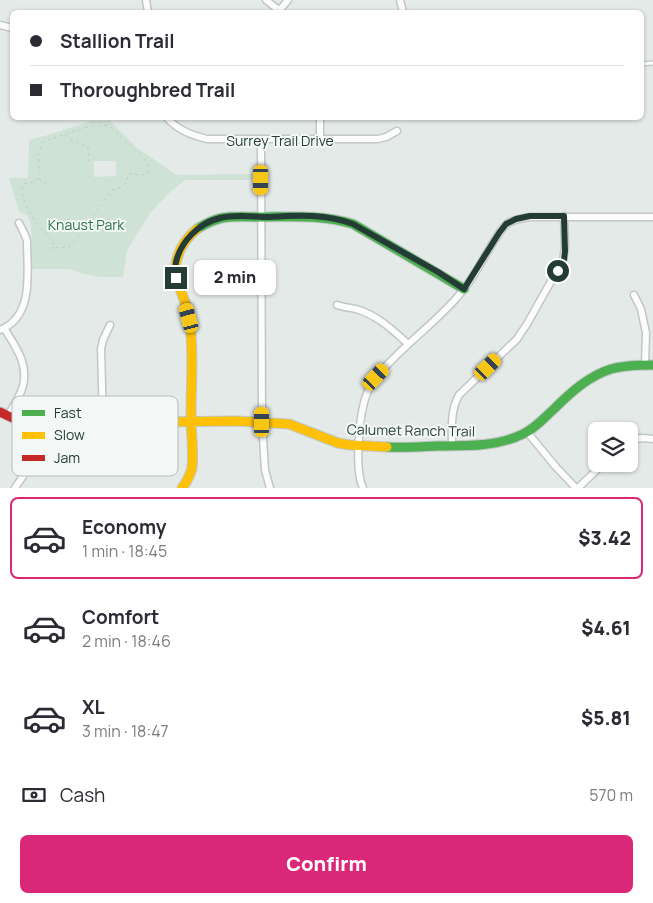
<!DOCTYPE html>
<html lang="en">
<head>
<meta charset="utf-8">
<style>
  body { margin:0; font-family:Manrope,sans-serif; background:#f7f7f7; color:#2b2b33; height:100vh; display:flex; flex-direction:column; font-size:19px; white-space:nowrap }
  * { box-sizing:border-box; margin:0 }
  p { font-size:16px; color:#7c7c81 }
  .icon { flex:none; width:28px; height:28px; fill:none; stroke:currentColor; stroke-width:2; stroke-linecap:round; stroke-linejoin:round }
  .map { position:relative; height:488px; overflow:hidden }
  .details { display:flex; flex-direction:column; background:#fff; flex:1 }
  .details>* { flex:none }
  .guide { position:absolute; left:10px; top:10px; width:634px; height:110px; border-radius:8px; box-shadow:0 1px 4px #0004; display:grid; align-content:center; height:110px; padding:0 20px; background:#fff }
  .tools { position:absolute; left:588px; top:422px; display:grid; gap:10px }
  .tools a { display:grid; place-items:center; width:50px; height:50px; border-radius:8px; background:#fff; box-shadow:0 1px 4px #0004; font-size:25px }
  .end { position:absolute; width:22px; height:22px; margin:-11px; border:6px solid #233c36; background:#fff; box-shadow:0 0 0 2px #fff }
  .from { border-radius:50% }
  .bubble { position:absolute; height:35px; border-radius:8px; background:#fff; box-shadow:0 1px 4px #0004; font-size:16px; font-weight:800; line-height:35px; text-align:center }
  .car { position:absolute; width:15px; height:30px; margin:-15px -8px; border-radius:6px; box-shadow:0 0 4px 1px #0007; background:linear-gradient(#f5c518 24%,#345 0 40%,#f5c518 0 76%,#345 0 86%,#f5c518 0) }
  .guide b { display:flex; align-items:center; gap:18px; height:48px; font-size:19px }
  .guide b+b { border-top:1px solid #e1e1e2 }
  .guide i { width:12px; height:12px; background:#2b2b33 }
  ul { padding:9px 0 0; list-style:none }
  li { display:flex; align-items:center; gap:15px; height:82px; margin:0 10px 8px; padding:0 10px; border:2px solid transparent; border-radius:8px }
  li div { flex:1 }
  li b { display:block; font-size:19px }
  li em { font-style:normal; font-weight:800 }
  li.on { border-color:#db2777 }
  li>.icon { width:45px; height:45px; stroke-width:1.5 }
  .pay { display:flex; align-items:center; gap:12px; height:55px; padding:0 20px; font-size:19px }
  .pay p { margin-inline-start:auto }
  .cta { display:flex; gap:10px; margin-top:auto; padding:10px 20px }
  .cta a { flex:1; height:58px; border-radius:8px; background:#db2777; color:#fff; font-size:20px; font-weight:800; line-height:58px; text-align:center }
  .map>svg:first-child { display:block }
</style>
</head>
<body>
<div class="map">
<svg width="653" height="488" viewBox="0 0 653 488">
  <rect width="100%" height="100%" fill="#e4eae7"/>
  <path fill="#cee2d5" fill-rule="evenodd" d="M92,121H110L137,148L177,175L261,174V180H185L168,194L151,212L138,232L130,246L127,250L123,277H100L81,273L70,269H31C31,259 33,224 29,218C27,214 23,213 19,212L9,178H28L29,140L48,135ZM94,161H116V176L94,177Z"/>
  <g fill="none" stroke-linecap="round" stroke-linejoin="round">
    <defs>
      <path id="lane" d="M641,64L653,63"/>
      <g id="street">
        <path d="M146,0L148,12"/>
        <path d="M266,0L281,12"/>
        <path d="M400,0L403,12"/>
        <path d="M278,12L288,0"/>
        <path d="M0,25L12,28"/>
        <path d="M167,118C178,130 191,135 207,139H378L386,137L397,131"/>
        <path d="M261,140L262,422L265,470L270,488"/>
        <path d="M320,140V118"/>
        <path d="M634,295L641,309L646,333L645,365"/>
        <path d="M337,305C343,307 350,308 356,309C377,315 393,330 408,344"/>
        <path d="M4,328C16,347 30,366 22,389C19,398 12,408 8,416"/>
        <path d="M0,330C35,316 27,271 27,241L25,235L19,223"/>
        <path d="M103,422L101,349L103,340L110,325"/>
        <path d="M527,432L556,467L576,488"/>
        <path d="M629,441C636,437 645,438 653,439"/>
        <path d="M452,446C452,429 450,411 459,395L517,339L527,324L563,260L565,247L564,216"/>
        <path d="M15,488L23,476"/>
        <path d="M363,488C354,469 359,411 368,391C374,377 386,366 396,356C419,333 445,314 464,289C475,275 483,259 492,244C497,237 501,228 508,223C515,219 522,218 530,217H653"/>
        <path d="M578,488L603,464"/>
      </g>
      <g id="fast">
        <path d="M197,229C205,224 212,220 222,218C233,216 245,217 257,217C290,217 321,214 353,224L464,289"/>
        <path d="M387,447C403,448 420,447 437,446C466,446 496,447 523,434C536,428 545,417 555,408C571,392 589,376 611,369C625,365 639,365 653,365"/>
      </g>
      <g id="slow">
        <path d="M155,422L236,421L289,424L338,443L350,445L387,447"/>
        <path d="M182,488C187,482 190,475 192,468C194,451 191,434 191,418C191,384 194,350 189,316C186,298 174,283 176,264C178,251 186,238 197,229"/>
      </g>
      <path id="jam" d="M0,412L19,421L42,423L155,422"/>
    </defs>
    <use href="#lane" stroke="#c1c7c4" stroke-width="5.5"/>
    <use href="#street" stroke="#c1c7c4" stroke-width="9"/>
    <use href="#fast" stroke="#c0c7c4" stroke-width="11"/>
    <use href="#slow" stroke="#c0c7c4" stroke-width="11"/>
    <use href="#jam" stroke="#c0c7c4" stroke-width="11"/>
    <g stroke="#c1cac6" stroke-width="1" stroke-dasharray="2.5 4" stroke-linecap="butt">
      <path d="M105,125L110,126L146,161C149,166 148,170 146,175L128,174C127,185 122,188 112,190L77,239L68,247L55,248L51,239L38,225L25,205L22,192V187L24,184L33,182L38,178L40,174L38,153L44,141L90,126Z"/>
      <path d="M65,135L70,139L88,147L89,161"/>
      <path d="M39,179L49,186"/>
      <path d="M45,248H54"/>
    </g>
    <use href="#lane" stroke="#fbfcfb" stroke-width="3"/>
    <use href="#street" stroke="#fbfcfb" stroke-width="6"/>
    <use href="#fast" stroke="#4caf50" stroke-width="9"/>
    <use href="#slow" stroke="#ffc107" stroke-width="9"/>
    <use href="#jam" stroke="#c62828" stroke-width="9"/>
  </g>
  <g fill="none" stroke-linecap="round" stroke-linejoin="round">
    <path stroke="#233c36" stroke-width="6" d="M176,278C176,273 175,267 176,262C181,241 199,223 220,218C236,214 253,217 270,217C299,215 326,214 353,224L438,272L464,289L499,233L506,224L516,219L530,216H564L565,251L564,260L558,271"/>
  </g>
  <g text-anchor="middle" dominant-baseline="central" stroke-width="4" stroke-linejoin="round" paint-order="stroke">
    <g font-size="14" fill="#233c36" stroke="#f3f8f6">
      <text x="280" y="140">Surrey Trail Drive</text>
      <text transform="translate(411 430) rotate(1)">Calumet Ranch Trail</text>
    </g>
    <g font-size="14" fill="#2e724b" stroke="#f3f8f6">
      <text x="86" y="224">Knaust Park</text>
    </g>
  </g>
  <rect x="12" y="396" width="166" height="80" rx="8" fill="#f3f8f6" stroke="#b5c0bc" stroke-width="1"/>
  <rect x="22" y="410" width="23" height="6" fill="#4caf50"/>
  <rect x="22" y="432" width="23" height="7" fill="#ffc107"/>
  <rect x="22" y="455" width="23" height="6" fill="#c62828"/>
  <g font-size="14" fill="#233c36">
    <text x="54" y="418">Fast</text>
    <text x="54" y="440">Slow</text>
    <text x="54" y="463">Jam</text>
  </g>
</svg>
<div class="tools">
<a><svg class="icon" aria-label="layers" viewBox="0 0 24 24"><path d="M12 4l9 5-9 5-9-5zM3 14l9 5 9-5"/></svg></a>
</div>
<i class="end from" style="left:558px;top:271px"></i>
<i class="end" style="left:176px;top:278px"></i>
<div class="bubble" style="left:194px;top:260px;width:82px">2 min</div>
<i class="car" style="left:261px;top:180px;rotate:180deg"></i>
<i class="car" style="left:189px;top:318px;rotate:345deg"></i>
<i class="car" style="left:488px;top:367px;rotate:45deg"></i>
<i class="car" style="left:376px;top:377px;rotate:43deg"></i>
<i class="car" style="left:262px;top:422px;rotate:0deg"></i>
<div class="guide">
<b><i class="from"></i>Stallion Trail</b>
<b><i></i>Thoroughbred Trail</b>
</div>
</div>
<section class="details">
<ul>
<li class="on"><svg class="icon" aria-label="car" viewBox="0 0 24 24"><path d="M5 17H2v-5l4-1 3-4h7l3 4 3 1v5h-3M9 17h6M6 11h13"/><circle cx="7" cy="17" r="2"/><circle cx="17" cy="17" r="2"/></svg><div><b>Economy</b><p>1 min · 18:45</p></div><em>$3.42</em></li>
<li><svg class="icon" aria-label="car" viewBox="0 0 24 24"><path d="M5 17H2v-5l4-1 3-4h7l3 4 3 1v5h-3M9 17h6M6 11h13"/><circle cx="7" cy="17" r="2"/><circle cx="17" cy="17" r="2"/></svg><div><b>Comfort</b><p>2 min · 18:46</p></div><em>$4.61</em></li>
<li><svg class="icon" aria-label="car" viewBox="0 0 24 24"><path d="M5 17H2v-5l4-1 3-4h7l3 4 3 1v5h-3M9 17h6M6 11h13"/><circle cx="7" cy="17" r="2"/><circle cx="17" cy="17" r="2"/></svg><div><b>XL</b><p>3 min · 18:47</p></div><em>$5.81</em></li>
</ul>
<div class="pay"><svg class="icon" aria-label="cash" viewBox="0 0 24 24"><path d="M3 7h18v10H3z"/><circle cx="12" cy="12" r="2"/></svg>Cash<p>570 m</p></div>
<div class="cta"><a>Confirm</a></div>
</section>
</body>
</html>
